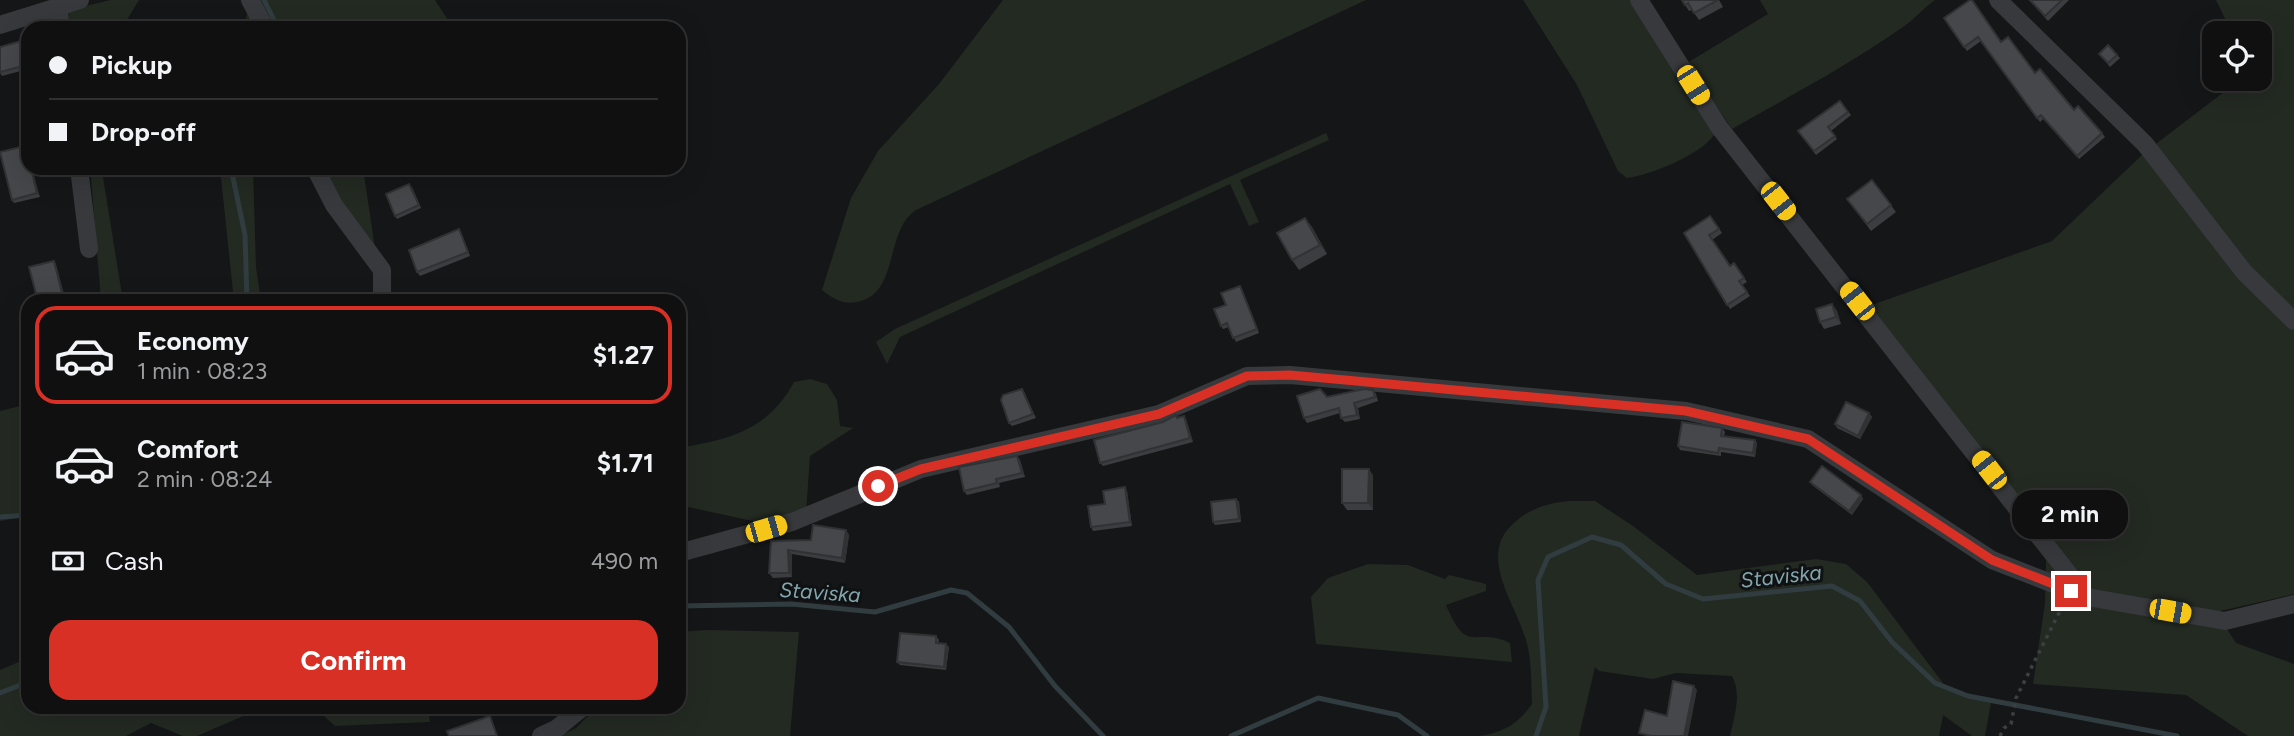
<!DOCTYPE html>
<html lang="en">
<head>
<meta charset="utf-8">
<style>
  body { margin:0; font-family:Figtree,sans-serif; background:#1e1e1f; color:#f1f3f6; height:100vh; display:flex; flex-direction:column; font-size:26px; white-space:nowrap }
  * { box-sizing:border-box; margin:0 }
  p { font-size:23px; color:#9c9d9f }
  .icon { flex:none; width:38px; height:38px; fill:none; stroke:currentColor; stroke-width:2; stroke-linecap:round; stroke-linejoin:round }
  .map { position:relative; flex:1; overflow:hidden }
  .panel { position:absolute; left:21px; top:294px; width:665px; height:420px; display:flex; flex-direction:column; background:#101011; border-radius:21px; box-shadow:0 7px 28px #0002,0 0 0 2px #303031 }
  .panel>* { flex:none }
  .banner { position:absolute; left:21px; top:21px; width:665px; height:154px; border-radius:21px; box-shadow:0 7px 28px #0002,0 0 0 2px #303031; display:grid; align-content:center; height:154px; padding:0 28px; background:#101011 }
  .fabs { position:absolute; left:2202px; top:21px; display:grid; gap:14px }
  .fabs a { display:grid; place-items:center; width:70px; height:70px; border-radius:14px; background:#101011; box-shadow:0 7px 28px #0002,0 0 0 2px #303031; font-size:35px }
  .end { position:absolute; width:32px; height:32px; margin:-16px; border:9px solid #d93025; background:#fff; box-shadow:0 0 0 4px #fff }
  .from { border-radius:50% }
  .bubble { position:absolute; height:49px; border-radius:21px; background:#101011; box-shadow:0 7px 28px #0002,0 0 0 2px #303031; font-size:23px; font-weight:700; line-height:49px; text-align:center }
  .car { position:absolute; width:21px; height:42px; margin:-21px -10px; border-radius:9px; box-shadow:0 0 5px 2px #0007; background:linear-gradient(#f5c518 24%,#345 0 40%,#f5c518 0 76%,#345 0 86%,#f5c518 0) }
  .banner b { display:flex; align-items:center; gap:24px; height:66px; font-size:26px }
  .banner b+b { border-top:2px solid #303031 }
  .banner i { width:18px; height:18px; background:#f1f3f6 }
  ul { padding:12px 0 0; list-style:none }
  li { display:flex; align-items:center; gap:21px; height:98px; margin:0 14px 10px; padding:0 14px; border:4px solid transparent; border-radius:21px }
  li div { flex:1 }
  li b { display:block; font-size:26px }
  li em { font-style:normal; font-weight:700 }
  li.active { border-color:#d93025 }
  li>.icon { width:63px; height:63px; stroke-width:1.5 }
  .pay { display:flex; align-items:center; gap:18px; height:77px; padding:0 28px; font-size:26px }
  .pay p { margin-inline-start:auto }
  .action { display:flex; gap:14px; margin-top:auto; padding:14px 28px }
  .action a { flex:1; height:80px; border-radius:21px; background:#d93025; color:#fff; font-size:28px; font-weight:700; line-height:80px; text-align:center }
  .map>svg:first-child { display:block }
</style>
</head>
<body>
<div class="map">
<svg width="2294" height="736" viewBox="0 0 2294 736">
  <rect width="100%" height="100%" fill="#151617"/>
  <g fill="#232a22">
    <path d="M111,0H139L122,28H70L68,10Z"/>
    <path d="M245,0H435L453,28H245L248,5Z"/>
    <path d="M1003,0H1366L916,210C884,231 900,294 857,302C843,305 832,298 822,290L851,198L878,151L939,84Z"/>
    <path d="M1523,0H1630L1714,135C1700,155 1651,175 1627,178L1618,171L1577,85Z"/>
    <path d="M1760,0H1935C1922,9 1915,19 1903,27C1849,65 1790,96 1732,129L1687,63L1768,14Z"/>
    <path d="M2216,0H2294V594L2216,612L2236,643L2294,664V736H2248L2186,695L2033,684L2045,603L2046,560L1981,478L1990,459L1869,306L2052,241L2144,153L2241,79H2259V33H2232Z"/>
    <path d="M1326,133L1329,140L1240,180L1259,222L1249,226L1230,184L900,337L887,364L876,342L895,329Z"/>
    <path d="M220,168H253L256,267L261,301H234Z"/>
    <path d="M311,168H363L376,255Z"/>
    <path d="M91,177H103L123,301H101Z"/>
    <path d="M810,379L827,384L837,400L840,426L853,428L810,456L806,513L757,522L679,505V448C730,439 767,431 794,382Z"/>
    <path d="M28,404V516L0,521V411Z"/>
    <path d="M1569,501H1595L1633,526L1697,575L1816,559L1846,564L1867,582L1946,687L1991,702L1985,736H1972L1943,715L1939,736H1730C1734,717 1742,694 1732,676L1676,673L1653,679L1599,671L1595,667L1579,736H1479C1503,733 1518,724 1532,704C1531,683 1532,660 1526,640C1515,602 1476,554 1515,522C1531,508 1548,503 1569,501Z"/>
    <path d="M1368,564L1408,565L1445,579L1449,575L1486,584V591L1446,605C1468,657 1474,626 1510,643L1512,662L1316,644L1311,597L1328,578Z"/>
    <path d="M707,630L799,632L790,736H559L576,728L597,707H679V632Z"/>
    <path d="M28,658V707H264L197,736H183L151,723L126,736H0V670Z"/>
    <path d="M314,707H428L430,722L335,726Z"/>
  </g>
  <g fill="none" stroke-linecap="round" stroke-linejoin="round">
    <g stroke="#303c3f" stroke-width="5">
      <path d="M264,0L278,28"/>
      <path d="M231,168L245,235L247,301"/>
      <path d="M0,517L28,515"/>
      <path d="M679,606L791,604L875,612L951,590L967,593L1009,627L1055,686L1103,736"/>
      <path d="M0,693L28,682"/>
      <path d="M1231,736L1318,698L1398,715L1427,736"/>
      <path d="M1536,736L1546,707L1538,580L1548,557L1592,537L1621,545L1666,584L1703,599L1832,586L1860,601L1892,642L1935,683L1968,696L2177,736"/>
    </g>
    <path stroke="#3d4043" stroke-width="3.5" stroke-dasharray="3.5 5" stroke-linecap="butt" d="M2000,736L2004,728L2011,724L2016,698L2063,605"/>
    <g stroke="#37393c" stroke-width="18">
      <path d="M250,0L265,28"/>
      <path d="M1639,0L1719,127L2086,596"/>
      <path d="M1998,0L2145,144L2244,272L2294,321"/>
      <path d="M58,6L61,28"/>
      <path d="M0,25L80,0"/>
      <path d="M79,168L89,249"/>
      <path d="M315,168L334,205L382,270V301"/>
      <path d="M679,553L792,522L921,469L1159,414L1247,376L1290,375L1686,411L1808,439L1992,560L2087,597L2225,621L2294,604"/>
      <path d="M541,736L556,729L583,707"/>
    </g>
  </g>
  <g fill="#3b3d40">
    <path d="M1682,0H1719L1723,7L1699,20L1692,10L1689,11Z"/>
    <path d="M2029,0H2069L2048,21Z"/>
    <path d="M1944,18L2001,42L2074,110L2102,133L2105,137L2079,159L2043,119L2040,122L1981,41L1967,51Z"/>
    <path d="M23,45L28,63V69L2,76L0,73V47Z"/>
    <path d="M2099,54L2117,55L2120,58L2110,67Z"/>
    <path d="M1840,101L1851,115L1831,131L1837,139L1816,155L1798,131Z"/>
    <path d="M25,146L28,151V168L40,197L14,203L12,200Z"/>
    <path d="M1872,180L1896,212L1871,231L1847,199Z"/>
    <path d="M412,187L421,208L397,219L395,216Z"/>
    <path d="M1710,216L1722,233L1712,240L1730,266L1737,268L1747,282L1742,285L1750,296L1730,309L1684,233Z"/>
    <path d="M1305,218L1312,227L1327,254L1299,270L1292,260Z"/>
    <path d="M461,233L470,256L420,276L417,272Z"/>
    <path d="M1242,289L1259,333L1236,342L1229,327L1223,329L1221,326L1226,305Z"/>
    <path d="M1832,304L1837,311L1841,324L1824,329L1820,322Z"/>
    <path d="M1373,390L1376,394L1378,401L1358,408L1360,419L1345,422L1341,418L1340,413L1307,423L1304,418L1327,397Z"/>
    <path d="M1024,392L1036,418L1012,426L1009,423Z"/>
    <path d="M1869,413L1872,417L1860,439L1837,428L1835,424Z"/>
    <path d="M1178,418L1186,419L1193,442L1103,466L1100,463Z"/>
    <path d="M1722,428L1725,432L1724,436L1755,440L1757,443L1755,457L1721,452V456L1680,450L1678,446Z"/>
    <path d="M1017,456L1020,460L1025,477L999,483L1000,487L967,495L964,491Z"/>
    <path d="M1373,475V510H1347L1342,503Z"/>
    <path d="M1810,482L1861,495L1863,499L1852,515L1812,485Z"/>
    <path d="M1127,491L1132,526L1093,531L1091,527L1105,504Z"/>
    <path d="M1236,499L1239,502L1241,522L1215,525L1213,522Z"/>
    <path d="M846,530L849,535L845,563L792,554V577L773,578L769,573L771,541L811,540Z"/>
    <path d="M936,636L939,640L938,643L949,647L946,670L900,665L897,662Z"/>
  </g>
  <g fill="#303234">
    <path d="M21,41L23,45L28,67L27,65Z"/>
    <path d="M31,168H32L40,197L37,193Z"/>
    <path d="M1305,218L1312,227L1327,254L1320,245Z"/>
    <path d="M54,261L56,264L66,301H64Z"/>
    <path d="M1240,286L1242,289L1259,333L1257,329Z"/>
    <path d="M1832,304L1837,311L1841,324L1836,317Z"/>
    <path d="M1354,403L1358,408L1360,419L1357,415Z"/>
    <path d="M1869,413L1872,417L1860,439L1858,436Z"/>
    <path d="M1184,416L1186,419L1193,442L1190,438Z"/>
    <path d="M1755,440L1757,443L1755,457L1753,453Z"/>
    <path d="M1017,456L1020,460L1025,477L1022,473Z"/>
    <path d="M1369,469L1373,475V510L1368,503Z"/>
    <path d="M1125,487L1127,491L1132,526L1130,522Z"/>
    <path d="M1861,495L1863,499L1852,515L1849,511Z"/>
    <path d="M1236,499L1239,502L1241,522L1239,519Z"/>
    <path d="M846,530L849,535L845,563L842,558Z"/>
    <path d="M788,550L792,554V577L789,573Z"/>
    <path d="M946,644L949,647L946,670L944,667Z"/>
    <path d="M1694,686L1697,690L1688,736H1684Z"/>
  </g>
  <g fill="#45474a" stroke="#303234" stroke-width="2">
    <path d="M1682,0H1718L1694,13L1688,3L1685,5Z"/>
    <path d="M1970,0H1972L2001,42L2008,37L2035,73L2040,69L2074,110L2078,106L2102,133L2077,156L2041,115L2037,118L1978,37L1964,47L1944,18Z"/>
    <path d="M2030,0H2062L2045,16Z"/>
    <path d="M21,41L27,65L0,72V47Z"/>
    <path d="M2108,45L2117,55L2108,63L2099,54Z"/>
    <path d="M1840,101L1848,112L1828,127L1835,136L1814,151L1798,131Z"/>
    <path d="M25,146L28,157V168H31L37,193L12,200L0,152Z"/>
    <path d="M1872,180L1891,205L1867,224L1847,199Z"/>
    <path d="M409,184L419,205L395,216L386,194Z"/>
    <path d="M1710,216L1719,229L1709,235L1730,266L1734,263L1744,278L1739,281L1747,292L1727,305L1684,233Z"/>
    <path d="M1305,218L1320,245L1292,260L1277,233Z"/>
    <path d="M459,229L468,252L417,272L409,250Z"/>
    <path d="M54,261L64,301H38L29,267Z"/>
    <path d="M1240,286L1257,329L1233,338L1227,323L1221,326L1214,309L1226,305L1221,293Z"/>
    <path d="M1832,304L1836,317L1820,322L1816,309Z"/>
    <path d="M1022,389L1033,414L1009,423L1001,400L1003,395Z"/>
    <path d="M1320,389L1327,397L1364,389L1373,390L1375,397L1354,403L1357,415L1341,418L1339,408L1304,418L1297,396Z"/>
    <path d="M1846,402L1869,413L1858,436L1835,424Z"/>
    <path d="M1176,415L1177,418L1184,416L1190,438L1100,463L1094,440L1163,422Z"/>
    <path d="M1682,422L1722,428L1721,436L1755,440L1753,453L1719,448L1718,453L1678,446Z"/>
    <path d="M1017,456L1022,473L996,479L997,483L964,491L959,467Z"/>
    <path d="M1822,466L1861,495L1849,511L1810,482Z"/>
    <path d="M1342,469H1369L1368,503H1342Z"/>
    <path d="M1125,487L1130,522L1091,527L1088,506L1105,504L1103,491Z"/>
    <path d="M1236,499L1239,519L1213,522L1211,502Z"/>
    <path d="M813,525L846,530L842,558L788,550L789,573H769L771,541L811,540Z"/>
    <path d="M900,633L936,636V643L946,644L944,667L897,662Z"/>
    <path d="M1673,681L1694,686L1684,736H1651L1639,733L1645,710L1667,716Z"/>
    <path d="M490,716L497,736H449L447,731Z"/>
  </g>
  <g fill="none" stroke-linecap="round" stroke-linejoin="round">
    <path stroke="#d93025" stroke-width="9" d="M878,486L921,469L1159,414L1247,376L1290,375L1686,411L1808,439L1992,560L2071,591"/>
  </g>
  <g text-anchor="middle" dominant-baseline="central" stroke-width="6" stroke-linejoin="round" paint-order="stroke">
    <g font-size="21" font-style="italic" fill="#83a7ae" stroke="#101112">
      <text transform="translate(1781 576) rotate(-6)">Staviska</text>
      <text transform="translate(820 592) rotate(4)">Staviska</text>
    </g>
  </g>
</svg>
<div class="fabs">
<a><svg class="icon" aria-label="locate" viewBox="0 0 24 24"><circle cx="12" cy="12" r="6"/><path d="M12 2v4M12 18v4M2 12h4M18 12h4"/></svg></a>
</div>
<i class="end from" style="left:878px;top:486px"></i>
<i class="end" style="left:2071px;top:591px"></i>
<div class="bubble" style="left:2012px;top:490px;width:116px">2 min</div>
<i class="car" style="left:1693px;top:85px;rotate:148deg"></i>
<i class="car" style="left:1778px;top:201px;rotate:142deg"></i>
<i class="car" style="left:1857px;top:301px;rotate:322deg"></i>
<i class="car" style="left:1989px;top:470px;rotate:322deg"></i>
<i class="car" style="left:766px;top:529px;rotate:74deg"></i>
<i class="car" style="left:2170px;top:611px;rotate:100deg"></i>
<div class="banner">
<b><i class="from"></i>Pickup</b>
<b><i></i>Drop-off</b>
</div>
<section class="panel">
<ul>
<li class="active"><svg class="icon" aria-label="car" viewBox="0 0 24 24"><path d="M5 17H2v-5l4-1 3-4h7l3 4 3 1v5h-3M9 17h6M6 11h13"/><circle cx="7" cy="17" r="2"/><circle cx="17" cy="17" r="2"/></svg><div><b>Economy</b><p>1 min · 08:23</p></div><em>$1.27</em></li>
<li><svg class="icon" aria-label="car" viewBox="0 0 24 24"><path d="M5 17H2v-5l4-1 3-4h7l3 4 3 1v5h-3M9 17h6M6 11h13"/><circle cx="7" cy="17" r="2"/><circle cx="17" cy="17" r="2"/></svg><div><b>Comfort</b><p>2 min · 08:24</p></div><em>$1.71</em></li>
</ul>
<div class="pay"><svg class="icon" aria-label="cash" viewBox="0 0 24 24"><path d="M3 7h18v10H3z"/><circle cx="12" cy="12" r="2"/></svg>Cash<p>490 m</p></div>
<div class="action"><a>Confirm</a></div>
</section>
</div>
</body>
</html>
